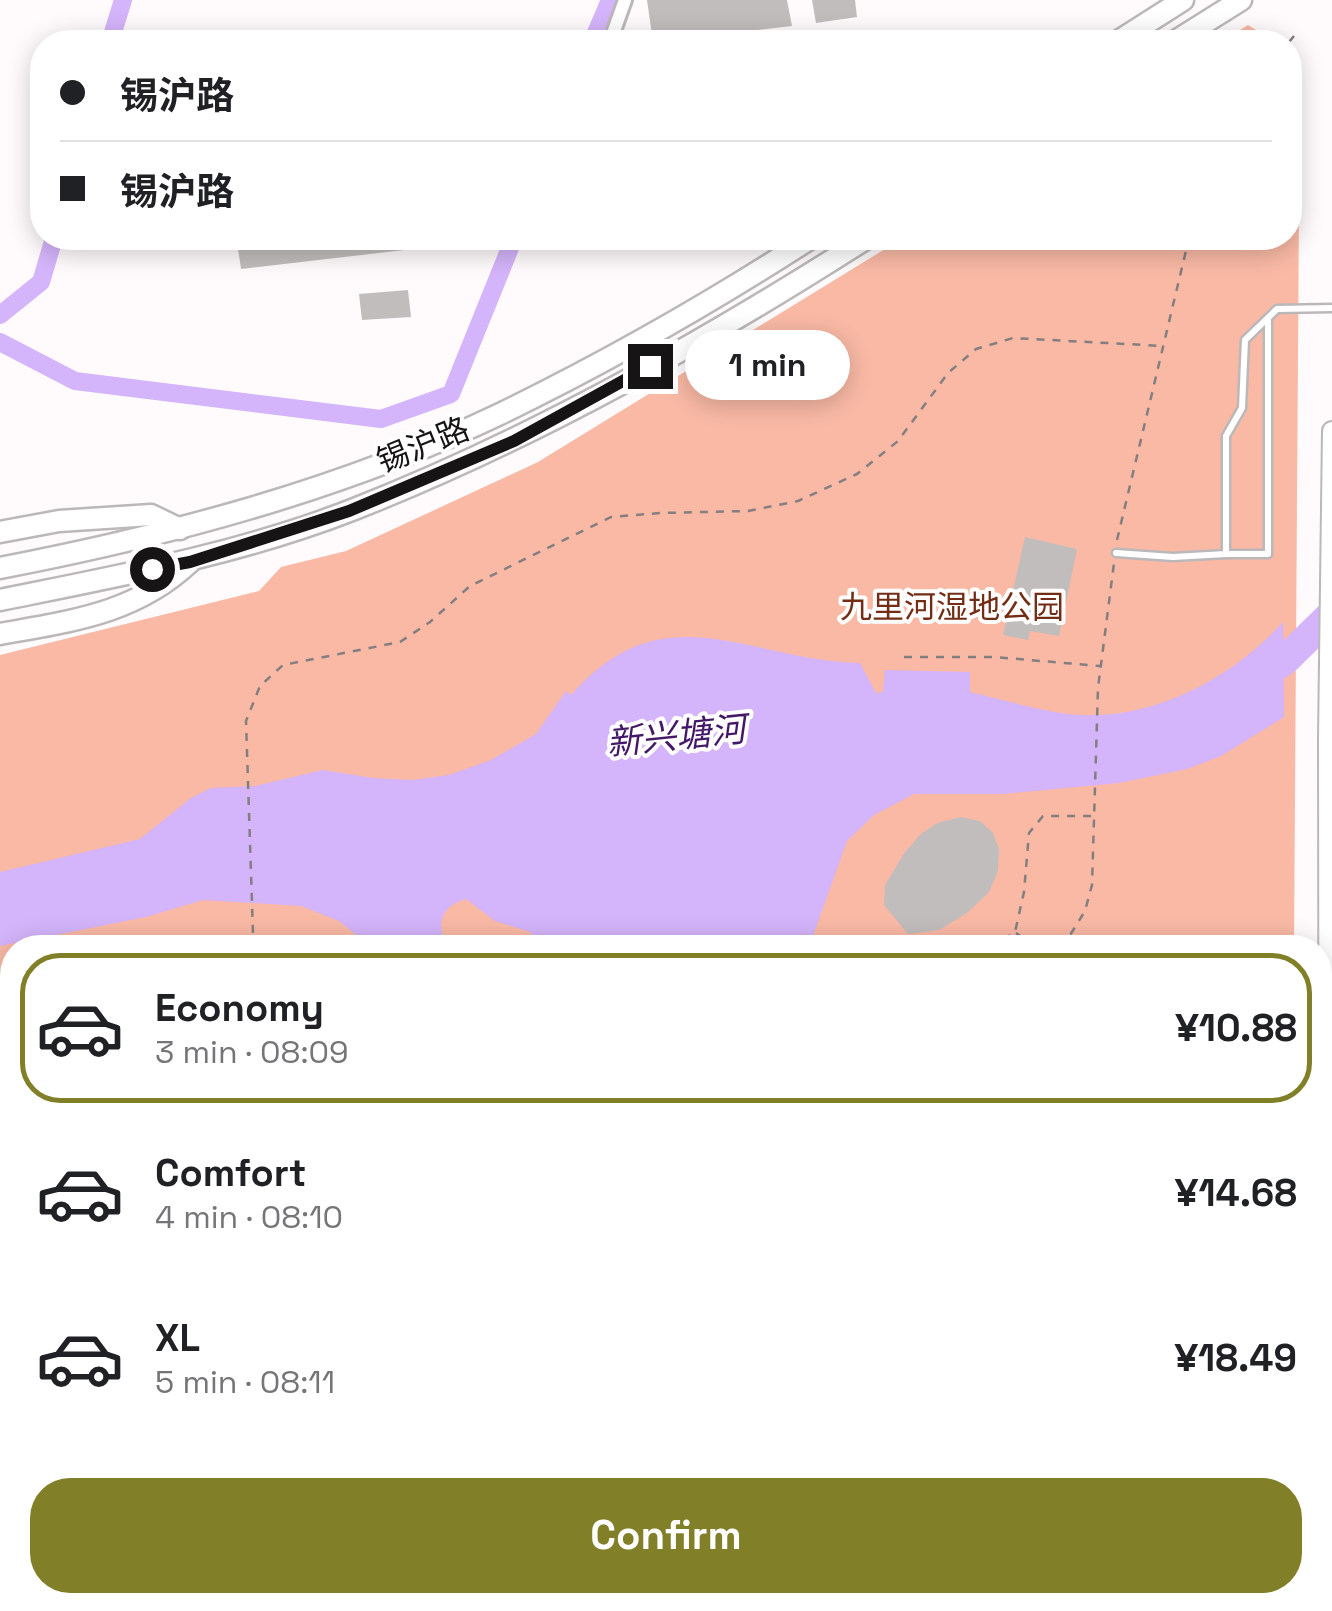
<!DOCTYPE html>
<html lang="en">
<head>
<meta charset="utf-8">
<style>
  body { margin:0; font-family:"Space Grotesk","Noto Sans SC",sans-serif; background:#f2f2f2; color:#202124; height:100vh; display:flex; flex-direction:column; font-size:38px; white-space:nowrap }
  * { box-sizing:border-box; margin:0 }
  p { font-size:32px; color:#757577 }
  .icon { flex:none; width:55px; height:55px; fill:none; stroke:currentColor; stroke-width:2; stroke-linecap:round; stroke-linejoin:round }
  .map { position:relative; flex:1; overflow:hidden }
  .sheet { position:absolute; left:0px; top:935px; width:1332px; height:678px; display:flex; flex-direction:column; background:#fff; border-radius:40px 40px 0 0; box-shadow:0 5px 25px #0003 }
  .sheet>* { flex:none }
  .top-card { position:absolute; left:30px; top:30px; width:1272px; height:220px; border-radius:40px; box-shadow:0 5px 25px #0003; display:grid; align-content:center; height:220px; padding:0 30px; background:#fff }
  .end { position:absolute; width:45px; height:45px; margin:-22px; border:12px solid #161415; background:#fff; box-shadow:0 0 0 5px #fff }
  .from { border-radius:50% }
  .bubble { position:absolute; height:70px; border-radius:35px; background:#fff; box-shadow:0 5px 25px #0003; font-size:32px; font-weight:800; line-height:70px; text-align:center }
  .top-card b { display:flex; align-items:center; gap:35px; height:95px; font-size:38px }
  .top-card b+b { border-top:2px solid #e0e0e0 }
  .top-card i { width:25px; height:25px; background:#202124 }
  ul { padding:18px 0 0; list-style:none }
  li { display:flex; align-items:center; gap:30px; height:150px; margin:0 20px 15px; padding:0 10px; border:5px solid transparent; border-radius:40px }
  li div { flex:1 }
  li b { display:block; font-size:38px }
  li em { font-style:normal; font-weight:800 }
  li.active { border-color:#817f28 }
  li>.icon { width:90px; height:90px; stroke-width:1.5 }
  .cta { display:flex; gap:20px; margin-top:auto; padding:20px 30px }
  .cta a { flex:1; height:115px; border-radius:40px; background:#817f28; color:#fff; font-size:40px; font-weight:800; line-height:115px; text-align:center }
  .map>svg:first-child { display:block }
</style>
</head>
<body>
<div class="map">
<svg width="1332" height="1611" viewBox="0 0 1332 1611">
  <rect width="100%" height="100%" fill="#fffafc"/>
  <g fill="#f9b9a5">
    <path d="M1248,25L1275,42H1220Z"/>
    <path d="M1290,52L1300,58L1294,947L12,948V1046L0,975V655L259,591L281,567L346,551L538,462L903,238H1290Z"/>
    <path d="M168,1600H1273L1274,1611H171Z"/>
  </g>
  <path fill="#d4b4fa" d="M1283,622L1284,717L1221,756L1187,769L1119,783L1002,794H914L874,815L847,841L809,947H536L538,943L530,932L495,921L466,899C441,906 434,925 449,947H371L339,921L301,906L203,900L146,917L0,946V872L140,839L191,798L211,788L255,786L323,770L373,778L412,780L449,775L491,760L536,734L566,691L571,695C664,589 746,660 860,663L876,693L883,692L885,670L970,672V692C1000,699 1030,708 1061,713C1143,726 1229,682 1283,622Z"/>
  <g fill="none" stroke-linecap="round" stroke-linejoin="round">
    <g stroke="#d4b4fa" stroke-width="18">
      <path d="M110,42L123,0"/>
      <path d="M592,42L610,0"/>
      <path d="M0,315L41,282L54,238"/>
      <path d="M0,342L75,381L381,419L451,394L514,238"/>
    </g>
    <path stroke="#d4b4fa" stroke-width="30" d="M1251,684L1286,659L1332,614"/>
  </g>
  <g fill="#c2bdbd">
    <path d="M647,0H787L792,26L653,42Z"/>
    <path d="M812,0H855L857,17L816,23Z"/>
    <path d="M282,238H439V246L241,269L237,242Z"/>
    <path d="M408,290L411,317L362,320L359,294Z"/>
    <path d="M1025,537L1077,549L1059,636L1030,631L1028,640L1003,635Z"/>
    <path d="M961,817L980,821L993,833L999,849L998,871L989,892L967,913L939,930L908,934L884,905L885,885L905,852L921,834L937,823Z"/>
  </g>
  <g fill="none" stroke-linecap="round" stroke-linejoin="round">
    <defs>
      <g id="lane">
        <path d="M1268,318V554H1226V436L1242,408L1245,340L1277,309L1332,308"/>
        <path d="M1116,553L1173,557L1226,554"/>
        <path d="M0,1097L12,1094"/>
      </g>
      <path id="street" d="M610,42L625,0"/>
      <g id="secondary">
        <path d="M0,1155L12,1196"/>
        <path d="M117,1600L120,1611"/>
        <path d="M837,1611L887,1600"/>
        <path d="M1004,1611L1058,1600"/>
        <path d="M1323,1611L1329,1461L1328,738L1332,431"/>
      </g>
      <g id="primary">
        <path d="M1117,42L1183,0"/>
        <path d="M1174,42L1241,0"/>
        <path d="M0,532L59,521L151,515L180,529"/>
        <path d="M0,568C171,535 343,489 500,414C607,362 712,302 811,238"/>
        <path d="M0,600C119,576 239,554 352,510C533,439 704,342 867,238"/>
        <path d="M0,634C71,621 135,614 190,562"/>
      </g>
    </defs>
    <use href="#lane" stroke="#bcb8b9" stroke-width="11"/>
    <use href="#street" stroke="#bcb8b9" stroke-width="18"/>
    <use href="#secondary" stroke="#bcb8b9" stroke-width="22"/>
    <use href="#primary" stroke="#bcb8b9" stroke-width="25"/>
    <g stroke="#837f81" stroke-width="2.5" stroke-dasharray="8 8" stroke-linecap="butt">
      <path d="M1289,42L1294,36"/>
      <path d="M1117,540L1189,238"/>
      <path d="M904,657H994L1100,666"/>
      <path d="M1016,933L1037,948"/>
      <path d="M248,948L253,934L246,721L260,686L283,665L400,642L430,622L470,586L611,517L660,513L748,511L798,501L857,474L898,441L948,373L976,349L1013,338L1163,346"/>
      <path d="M990,948L1015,932L1024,892L1029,833L1043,816H1094"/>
      <path d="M1062,948L1085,911L1092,885L1098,688L1114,563"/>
      <path d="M782,1604L798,1600"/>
      <path d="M757,1611L759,1600"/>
      <path d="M1137,1611L1207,1600"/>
    </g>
    <use href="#lane" stroke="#fff" stroke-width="6"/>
    <use href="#street" stroke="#fff" stroke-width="12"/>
    <use href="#secondary" stroke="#fff" stroke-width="18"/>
    <use href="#primary" stroke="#fff" stroke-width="20"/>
    <path stroke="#837f81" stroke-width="2.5" stroke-dasharray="8 8" stroke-linecap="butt" d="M745,1611L782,1604"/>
  </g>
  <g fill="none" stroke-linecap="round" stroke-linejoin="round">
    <path stroke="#161415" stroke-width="12" d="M152,569L190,562L349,511L514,441L650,366"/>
  </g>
  <g text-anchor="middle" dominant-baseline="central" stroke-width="8" stroke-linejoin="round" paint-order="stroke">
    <g font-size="32" fill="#161415" stroke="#fff">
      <text transform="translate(423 445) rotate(-22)">锡沪路</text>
    </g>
    <g font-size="32" fill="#732d15" stroke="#fff">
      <text x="952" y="607">九里河湿地公园</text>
    </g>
    <g font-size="35" font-style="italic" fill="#441868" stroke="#fff">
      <text transform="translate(676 736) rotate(-6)">新兴塘河</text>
    </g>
  </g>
</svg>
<i class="end from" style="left:152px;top:569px"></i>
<i class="end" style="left:650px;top:366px"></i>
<div class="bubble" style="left:685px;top:330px;width:165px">1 min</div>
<div class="top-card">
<b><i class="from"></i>锡沪路</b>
<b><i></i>锡沪路</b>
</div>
<section class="sheet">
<ul>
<li class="active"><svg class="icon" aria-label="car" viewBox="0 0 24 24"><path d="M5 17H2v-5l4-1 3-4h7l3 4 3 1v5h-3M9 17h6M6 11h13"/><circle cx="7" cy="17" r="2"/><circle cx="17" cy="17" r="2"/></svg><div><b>Economy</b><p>3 min · 08:09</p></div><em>¥10.88</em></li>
<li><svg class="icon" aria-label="car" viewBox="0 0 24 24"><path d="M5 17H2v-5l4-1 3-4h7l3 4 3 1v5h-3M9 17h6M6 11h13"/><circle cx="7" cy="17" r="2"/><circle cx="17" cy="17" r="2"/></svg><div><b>Comfort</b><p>4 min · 08:10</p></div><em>¥14.68</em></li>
<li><svg class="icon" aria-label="car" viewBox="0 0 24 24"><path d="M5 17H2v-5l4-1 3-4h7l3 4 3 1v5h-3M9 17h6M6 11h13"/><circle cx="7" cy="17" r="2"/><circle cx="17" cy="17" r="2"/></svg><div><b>XL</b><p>5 min · 08:11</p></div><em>¥18.49</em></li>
</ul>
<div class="cta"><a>Confirm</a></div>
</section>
</div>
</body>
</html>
